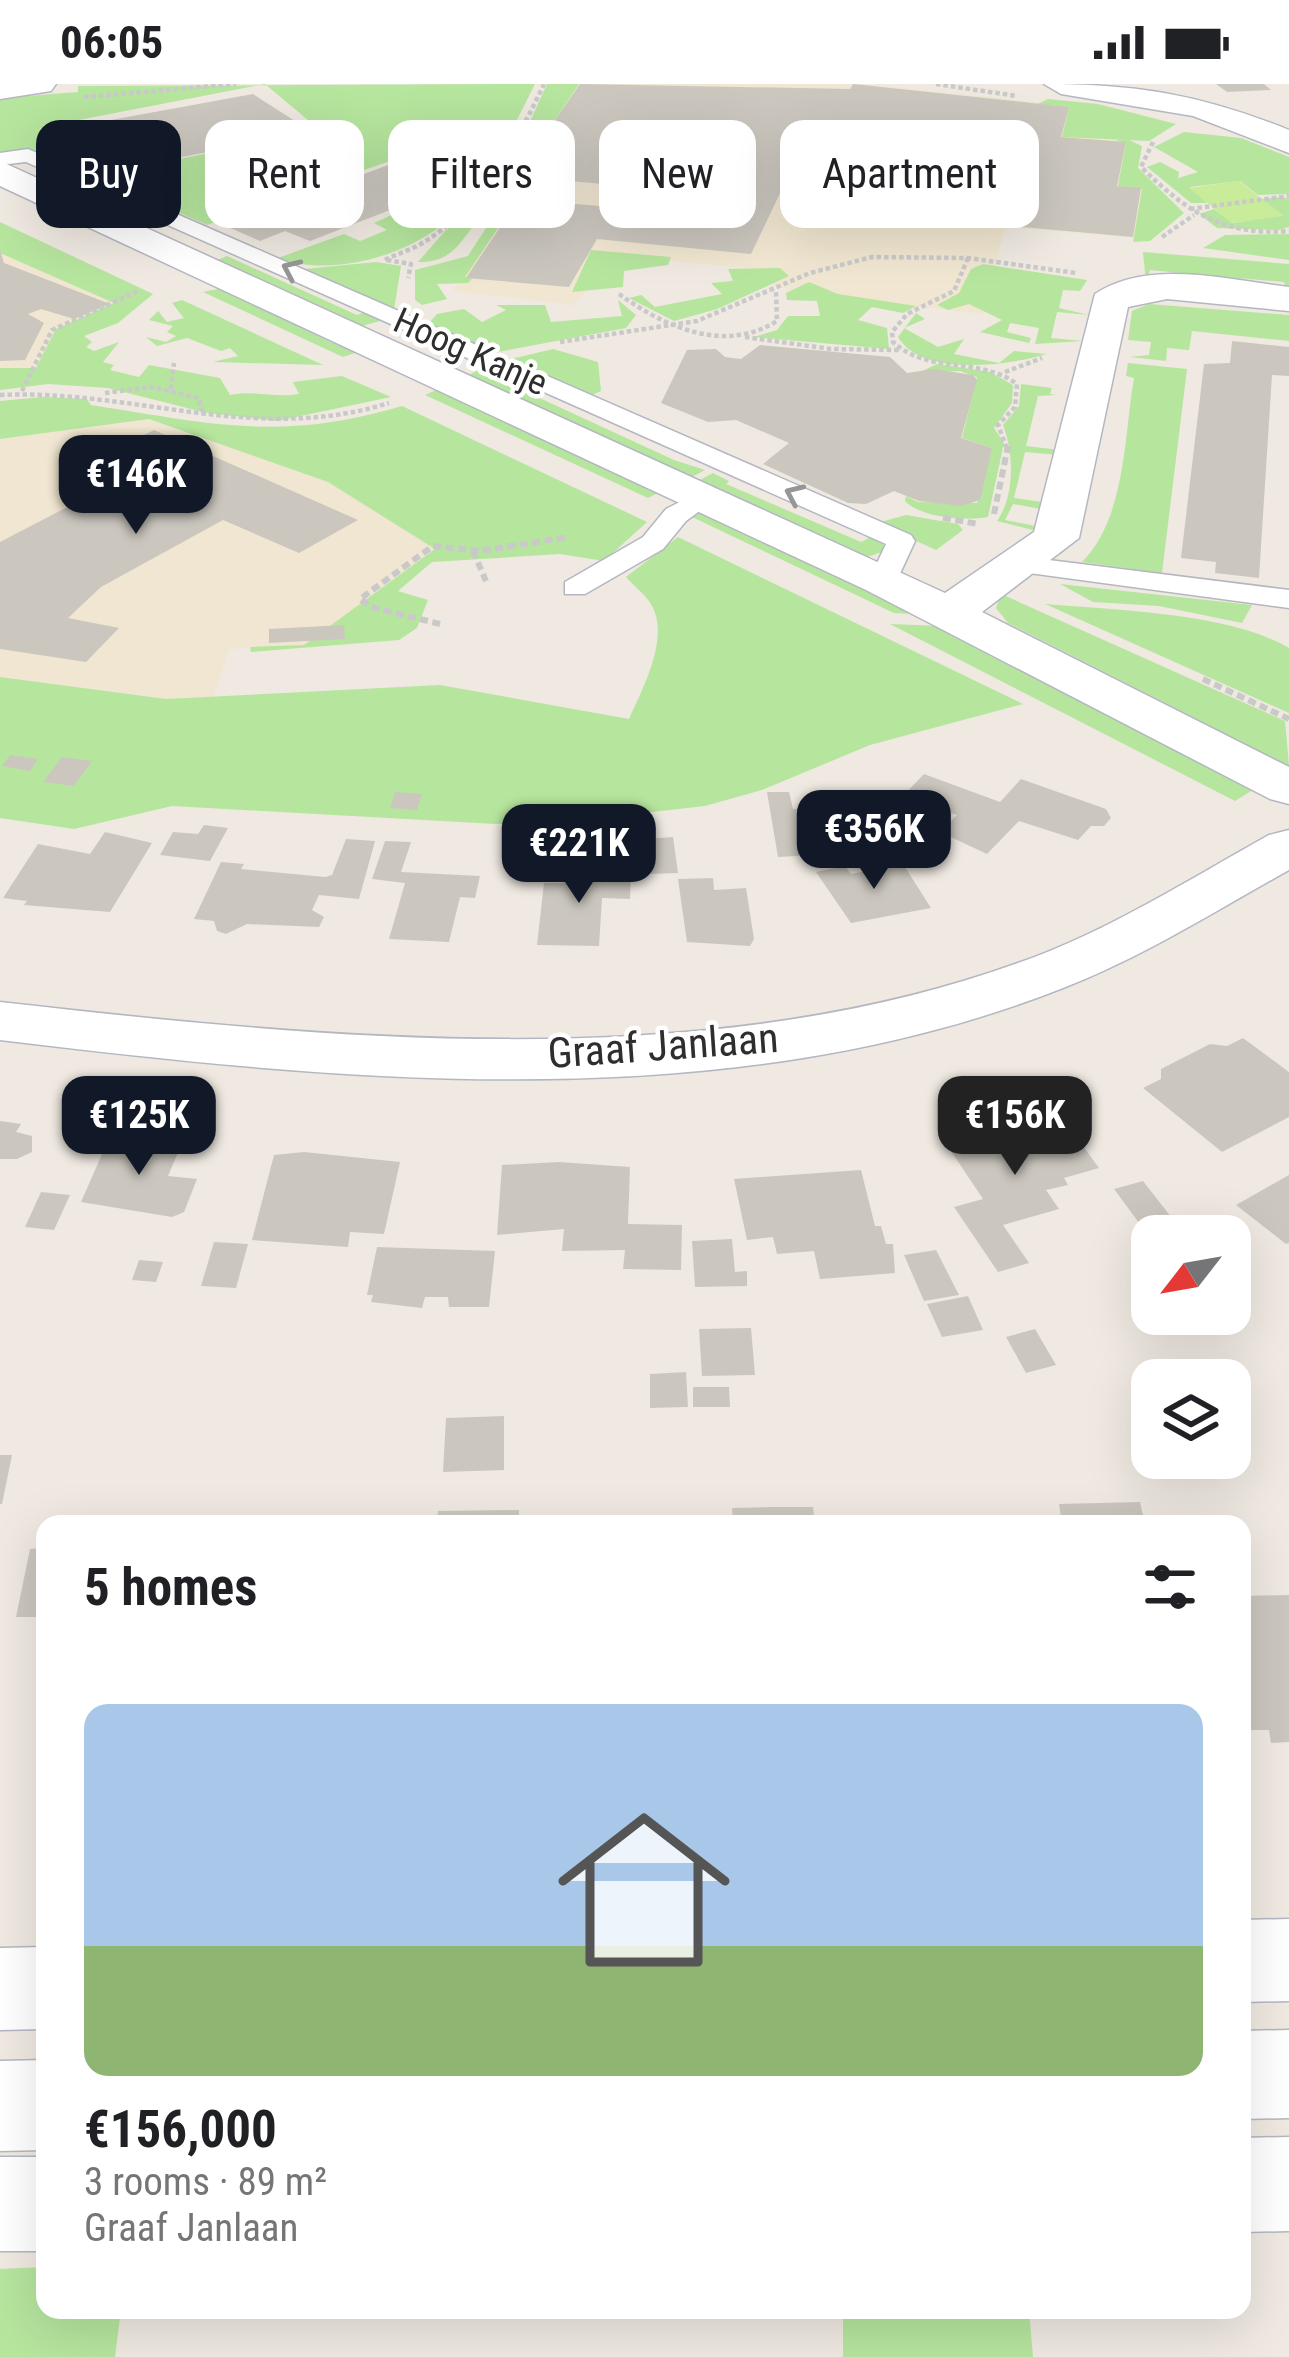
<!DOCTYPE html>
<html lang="en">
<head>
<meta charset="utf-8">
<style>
  :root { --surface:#fff; --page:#f2f2f2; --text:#202124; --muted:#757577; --line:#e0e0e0; --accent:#111827 }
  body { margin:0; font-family:"Roboto Condensed",sans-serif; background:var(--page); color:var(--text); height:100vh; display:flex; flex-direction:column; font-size:45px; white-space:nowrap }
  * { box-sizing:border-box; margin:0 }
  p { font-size:39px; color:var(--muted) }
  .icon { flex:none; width:66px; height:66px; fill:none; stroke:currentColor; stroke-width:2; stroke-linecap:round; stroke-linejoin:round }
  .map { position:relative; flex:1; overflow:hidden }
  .side { position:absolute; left:36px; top:1431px; width:1215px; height:804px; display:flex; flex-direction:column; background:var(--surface); border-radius:24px; box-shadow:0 12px 48px #0002 }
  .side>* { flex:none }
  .guide { position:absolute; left:36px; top:36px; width:1218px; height:108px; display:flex; gap:24px }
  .needle { width:78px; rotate:239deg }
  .controls { position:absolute; left:1131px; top:1131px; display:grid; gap:24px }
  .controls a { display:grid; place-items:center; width:120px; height:120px; border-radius:24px; background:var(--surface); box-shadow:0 12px 48px #0002; font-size:60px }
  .price { position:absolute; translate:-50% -102px; padding:0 27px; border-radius:24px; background:var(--accent); color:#fff; font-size:39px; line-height:78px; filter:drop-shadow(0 3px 6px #0008) }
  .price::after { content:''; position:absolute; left:50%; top:72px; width:36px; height:27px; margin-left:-18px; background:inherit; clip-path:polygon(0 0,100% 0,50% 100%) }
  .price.on { background:#222; color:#fff }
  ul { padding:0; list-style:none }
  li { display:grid; align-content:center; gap:24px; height:636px; padding:0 48px }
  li+li { border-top:3px solid var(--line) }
  li span { display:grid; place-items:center; height:372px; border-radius:24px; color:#555 }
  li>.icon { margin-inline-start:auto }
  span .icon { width:216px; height:216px; fill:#fffc; stroke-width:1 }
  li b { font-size:51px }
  h2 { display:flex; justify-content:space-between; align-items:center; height:144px; padding:0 48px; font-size:51px }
  .tag { padding:0 42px; border-radius:24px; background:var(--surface); box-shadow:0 12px 48px #0002; font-size:42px; line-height:108px }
  .tag.on { background:var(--accent); color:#fff }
  .status { display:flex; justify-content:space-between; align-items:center; height:84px; padding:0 60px; background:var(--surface); direction:ltr }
  .status svg { height:33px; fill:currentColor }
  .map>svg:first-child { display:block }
  .education { fill:#f0e6d1 }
  .green { fill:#b6e59e; fill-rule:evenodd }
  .pitch { fill:#c9ec9a }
  .building { fill:#cbc7bf }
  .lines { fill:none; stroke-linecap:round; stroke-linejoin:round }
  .service-casing { stroke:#b4b7c1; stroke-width:3 }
  .minor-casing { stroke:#b4b7c1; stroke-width:3 }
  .tertiary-casing { stroke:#b4b7c1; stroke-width:3 }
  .path-far1 { stroke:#c9c9c9; stroke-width:4.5; stroke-dasharray:4.5 3; stroke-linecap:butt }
  .path { stroke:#c9c9c9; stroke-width:6; stroke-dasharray:8 4.5; stroke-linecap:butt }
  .service { fill:#fff; fill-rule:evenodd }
  .minor { fill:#fff; fill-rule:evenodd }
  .tertiary { fill:#fff; fill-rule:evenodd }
  .oneway { stroke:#969696 }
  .labels { text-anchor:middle; stroke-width:9; stroke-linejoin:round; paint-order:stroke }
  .far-street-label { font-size:36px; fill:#2e2e2e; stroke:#fff }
  .street-label { font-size:42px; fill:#2e2e2e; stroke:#fff }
</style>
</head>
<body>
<div class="status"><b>06:05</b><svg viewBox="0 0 49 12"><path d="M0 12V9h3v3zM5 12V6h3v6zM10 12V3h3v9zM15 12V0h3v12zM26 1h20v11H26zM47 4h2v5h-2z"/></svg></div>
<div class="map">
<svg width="1289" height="2273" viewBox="0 0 1289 2273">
  <rect width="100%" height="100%" fill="#efe9e1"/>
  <!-- education -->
  <g class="education">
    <path d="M574,0H862L1076,22L1071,52L1128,58L1143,104L1135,154L1005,143L984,230L798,209L761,197L747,184L618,172L574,221L453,207Z"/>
    <path d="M0,169L116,219L56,245L36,285L0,284Z"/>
    <path d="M149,335L328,398L436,466L304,561L229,565L213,615H166L0,593V355Z"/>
  </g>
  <!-- green -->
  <g class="green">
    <path d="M535,0L504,62L490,67L492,74L480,95H462L480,70L442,81L413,69L207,141L39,67L0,68V14L78,8V2ZM265,0L321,47L108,89L58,40Z"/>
    <path d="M547,0H579L517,92L531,98L504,93L499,86L522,55Z"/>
    <path d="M1048,15L1098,20L1176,40L1149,57L1062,53L1069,23L1038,20Z"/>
    <path d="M1184,48L1241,54L1289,73V110L1258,111L1240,97L1190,103L1207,119H1191L1147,83L1160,78L1179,88L1178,94L1198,88L1154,63Z"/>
    <path d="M1129,56L1142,62L1138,84L1184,129L1150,157L1133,158L1142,105L1118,102L1126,59L1115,56Z"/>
    <path d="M904,91C918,94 930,105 932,120L922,132H905L879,109L886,96Z"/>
    <path d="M476,99C449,162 340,198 278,174L344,150L360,157L387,146L374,139L459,100Z"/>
    <path d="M519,113L465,193L472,195L468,199L437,200L447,215L422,221L415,216V186L468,172L495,130L496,116Z"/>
    <path d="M1282,113L1289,115V143L1279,146L1217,144L1199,130L1214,125L1233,139L1282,131L1261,115Z"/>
    <path d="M482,119L483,131C461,153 456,179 418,178L445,147Z"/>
    <path d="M0,138L153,210L118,239L84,252L92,258L86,263L94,267L119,258L103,278L114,281L110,286L139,293L149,281L220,294L230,311C252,306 275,314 299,310L293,298L342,292L391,313L277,337L207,329L108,304L48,300L0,306V284H36L56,245L114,219L0,169Z"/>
    <path d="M1289,150V176L1203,164L1225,151Z"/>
    <path d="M591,166L671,173L668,181L624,187L623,203L572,208Z"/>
    <path d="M1143,168L1289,180V214L1284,198L1226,193L1223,205L1210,192L1150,186L1146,198Z"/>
    <path d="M227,172L357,231L368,227L380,237L358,243L210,179Z"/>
    <path d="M376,178L401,182L394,226L305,185Z"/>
    <path d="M983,180L1087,196L1080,207L1063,206L1059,224L1089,231L1057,228L1051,254L1083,257L1035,260L1039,244L1010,239L1007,248L1031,254L1029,259L980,248L1002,236L969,220L948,226L937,221L959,209L971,185Z"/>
    <path d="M780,184L789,192L717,225L674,237L629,214L641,211L655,223L722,210L711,199L733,197L728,185Z"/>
    <path d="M809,198L838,210L916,222L903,229L872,223L858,236L887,244L889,265L754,253L777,246L788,232H820L817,217L787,216L786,209Z"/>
    <path d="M223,204L332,259L343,255L364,266L343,273L203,208Z"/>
    <path d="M182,216L323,281L213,278L238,272L230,264L221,267L187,254L157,262L146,253L166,258L176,252L167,248L173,242L149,236L158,227L167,238L184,234L172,219Z"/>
    <path d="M618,216L636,231L626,244L492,269L429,239L437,230L464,225L482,238L506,226L496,221H545L551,238L622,232Z"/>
    <path d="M1149,220L1289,231V257L1192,247L1189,266L1167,264L1166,277L1130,273L1149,271L1151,258L1128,256L1132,227Z"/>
    <path d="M916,229L925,235L904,244L938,263L964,255L954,270L999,279L1014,267L1047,270C1010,281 922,294 898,253Z"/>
    <path d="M553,265L598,278L601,307L590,312L507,276Z"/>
    <path d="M1128,279L1187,285L1162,489L1082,478C1126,434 1124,352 1134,294L1126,292Z"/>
    <path d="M937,280L990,288L1013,301L1012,319L994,344L1004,359L988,433C965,437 921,434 905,417L906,412L918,418L977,419L992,364L962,354L977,293L960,287L920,288Z"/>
    <path d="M479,286L674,376L705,386L690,394L464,293Z"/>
    <path d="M1021,300L1052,304L1050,310L1056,311L1038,312L1026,362L1060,366L1059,371L1025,368L1014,414L1049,419L1047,426L1013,420L1005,436L1041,443L1037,447L997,437C1015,411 1014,370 1003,341L1019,322Z"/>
    <path d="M445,302L468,313L461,318L658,409L648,414L425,311Z"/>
    <path d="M42,313L87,315L91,321C213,340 280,358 402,322L647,438L604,477L560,470L432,478L398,507L428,516L417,544L399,556L251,568L250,563L304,561L435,465L328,398L149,335L0,355V317Z"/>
    <path d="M713,389L729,397L726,400L861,458L871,453L882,458L885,467L867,473L698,397Z"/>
    <path d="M706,428L723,438L916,530L894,529L690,432Z"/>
    <path d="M906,431L958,440L963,446L936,466L877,439Z"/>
    <path d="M678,453L1023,620L870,661L762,706L705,722L608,733L495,740L172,722L74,745L0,734V593L166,615L440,601L629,635C642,606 670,554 652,522C647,512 634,502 626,493Z"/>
    <path d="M1060,500L1252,521L1242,539L1159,522L1093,518Z"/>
    <path d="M1001,510L1285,637L1289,682L1008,539L996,524Z"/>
    <path d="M1045,520C1116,526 1230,529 1289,564V629Z"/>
    <path d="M890,540L939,542L1256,704L1235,717Z"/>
    <path d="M45,2183V2226H121L115,2273H0V2185Z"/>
    <path d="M843,2226H1029L1033,2273H843Z"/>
  </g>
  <!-- pitch -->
  <path class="pitch" d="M1239,97L1284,132L1232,139L1189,104Z"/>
  <!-- building -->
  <g class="building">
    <path d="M580,0L850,5L853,0L1069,23L1061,53L1126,58L1117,102L1141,104L1133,153L1009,142L1021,101L997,99L1003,82L801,65L751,170L597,155L569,203L466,194L519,115L622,124L635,103L516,92Z"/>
    <path d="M1216,0H1264L1271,6L1227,8Z"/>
    <path d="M253,10L298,39L274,43L286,53L119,85L108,75L100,76L67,44Z"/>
    <path d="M412,72L457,89L438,97L452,102L310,157L285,147L260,157L226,142Z"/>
    <path d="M0,166L4,179L110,220L74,235L41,225L28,230L44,239L25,276L0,277Z"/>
    <path d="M1232,257L1289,263V292L1272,291L1259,494L1215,489L1216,478L1181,474L1204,280L1230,279Z"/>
    <path d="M760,261L890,273L907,289L934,285L973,291L977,296L961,354L992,364L980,416L961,422L919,417L894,407L866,420L848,419L763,380L789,359L736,336L708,338L661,319L687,266L716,265L725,273L741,275Z"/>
    <path d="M154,346L358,436L299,469L223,436L101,503L68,534L119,544L86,578L0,565V458L123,394L87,379Z"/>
    <path d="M344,541L345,555L269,559V545Z"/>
    <path d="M10,671L38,675L30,687L2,682Z"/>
    <path d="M62,673L92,677L74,702L43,698Z"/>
    <path d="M924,690L1000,718L1021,695L1106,725L1111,734L1104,742H1091L1078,756L1019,737L987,770L940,748L957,731L903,712Z"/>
    <path d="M395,708L422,710L417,726L390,724Z"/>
    <path d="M767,708H789L793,725H806L817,771L778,773Z"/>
    <path d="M204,741L228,744L210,777L160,771L173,748L198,750Z"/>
    <path d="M105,748L152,759L110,828L24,821L27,817L3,814L38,760L90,770Z"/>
    <path d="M673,753L678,789L650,790L645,755Z"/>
    <path d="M346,755L375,757L359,815L319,811L312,826L324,833L319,843L247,840L226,850L217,847L214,837L194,835L221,778L244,780L241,785L325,793L332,791Z"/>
    <path d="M385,757L411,758L401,788L480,792L475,814L460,813L449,858L389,855L405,799L372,795Z"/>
    <path d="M513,762H546L543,793H509Z"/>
    <path d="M903,780L931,824L851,839L816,788L845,782L851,790Z"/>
    <path d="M570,785L631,786L630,815L602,814L599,862L537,861L544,799H569Z"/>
    <path d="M713,794L714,806L746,804L754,855L750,862L687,858L678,795Z"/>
    <path d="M1243,954L1289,988V1033L1222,1068L1143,1004L1161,995V985L1210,960L1227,962Z"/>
    <path d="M1058,1028L1099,1084L1064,1094L1068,1101L1046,1106L1059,1125L1003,1141L1029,1179L998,1188L954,1123L983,1115L945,1058L991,1038L995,1045Z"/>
    <path d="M0,1037L21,1040L16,1048L32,1052V1068L17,1075H0Z"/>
    <path d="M110,1052L182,1059L168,1092L197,1095L184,1128L172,1133L81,1118Z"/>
    <path d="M304,1068L400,1078L384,1150L350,1148L348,1163L252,1156L274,1071Z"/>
    <path d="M559,1078L630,1083L628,1140L682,1141L681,1186L623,1185L625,1166L562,1167L564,1145L497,1151L502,1081Z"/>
    <path d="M861,1086L875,1142H881L886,1160H893L895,1189L820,1195L814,1167L777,1170L773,1153L747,1156L734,1095Z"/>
    <path d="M1289,1091V1159L1286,1160L1236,1121Z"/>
    <path d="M1143,1097L1175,1138L1145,1147L1114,1105Z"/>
    <path d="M41,1108L70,1111L54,1146L25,1143Z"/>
    <path d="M732,1155L735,1188L747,1187V1202L695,1203L692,1157Z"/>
    <path d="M214,1158L248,1160L236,1204L201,1202Z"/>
    <path d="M377,1163L495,1167L489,1223H449L448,1213H425L422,1224L371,1218L373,1211H367Z"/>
    <path d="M936,1166L959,1211L924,1217L904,1171Z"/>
    <path d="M139,1176L163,1178L156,1198L132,1196Z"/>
    <path d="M968,1212L983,1246L942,1253L927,1220Z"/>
    <path d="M751,1244L755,1291L702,1292L699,1245Z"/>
    <path d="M1035,1245L1056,1281L1026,1289L1006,1253Z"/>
    <path d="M686,1288L688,1323L650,1324V1290Z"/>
    <path d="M693,1303H729L730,1323H693Z"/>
    <path d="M504,1332V1386L443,1388L446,1334Z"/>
    <path d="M0,1371H12L2,1420H0Z"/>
    <path d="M1140,1418L1145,1440H1062L1059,1420Z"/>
    <path d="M773,1423H813L815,1440H733L732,1424Z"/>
    <path d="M519,1426V1440H437L438,1427Z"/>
    <path d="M45,1464V1533H16L30,1465Z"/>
    <path d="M1289,1511V1658L1271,1659L1269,1646H1242V1512Z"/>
  </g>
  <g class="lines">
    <!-- service casing -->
    <g class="service-casing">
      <g id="service">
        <path d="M28,65L911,451L915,457L897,496L883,504L869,496L886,460L26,78L0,81V69Z"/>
        <path d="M707,404L720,412L686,437L663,465L585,510H565V498L643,453L666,425Z"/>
        <path d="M1017,472L1289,506V524L1007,486V474Z"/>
      </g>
    </g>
    <!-- minor casing -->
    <g class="minor-casing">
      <g id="minor">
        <path d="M0,77L945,509L1034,448L1095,210C1149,174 1229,196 1289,203V227L1167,215L1128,223L1079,454L982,528L1289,683V720L1270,715L866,506L0,102Z"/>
        <path d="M1289,746V786C1215,827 1143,873 1063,904C729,1036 348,998 0,956V918C328,955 702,993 1018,879C1107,848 1188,796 1269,751Z"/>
        <path d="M1289,1835V1917L1242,1918V1836Z"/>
        <path d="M45,1863V1945L0,1946V1864Z"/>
        <path d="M1289,2053V2147L1242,2148V2054Z"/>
        <rect x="0" y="2073" width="45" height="94"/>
      </g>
    </g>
    <!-- tertiary casing -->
    <g class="tertiary-casing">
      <g id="tertiary">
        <path d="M0,0H56L51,7L0,15Z"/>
        <path d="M1044,0C1138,0 1202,11 1289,46V69L1193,32L1061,10Z"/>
        <path d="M1289,1946V2034L1242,2035V1947Z"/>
        <path d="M45,1976V2066L0,2067V1977Z"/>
      </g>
    </g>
    <!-- path-far1 -->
    <g class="path-far1">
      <path d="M936,0L1017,12"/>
      <path d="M84,13L236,0"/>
      <path d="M1153,58L1141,83C1187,128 1223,152 1289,147"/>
      <path d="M1190,125L1289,112"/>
      <path d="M1162,153L1194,131"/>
      <path d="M968,174L954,207L907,230L892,248L893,258C929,291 979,272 1017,300L1015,323L998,341L1007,365"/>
      <path d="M385,176C396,170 408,167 419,161C479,127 516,60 544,0"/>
      <path d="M387,176L411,180L408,194"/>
      <path d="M619,210C665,243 724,270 777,237L776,207"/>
      <path d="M745,253L831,265L899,266"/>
      <path d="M560,258L697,237L810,189L872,173L968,174L1076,189"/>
      <path d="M1005,288L1042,274"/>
      <path d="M171,305L174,279"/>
      <path d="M22,307L52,246L140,206"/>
      <path d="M105,309L152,303L198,314L204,331"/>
      <path d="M0,311C136,305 255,361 389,319"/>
    </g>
    <!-- path -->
    <g class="path">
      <path d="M994,430L1008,362"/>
      <path d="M943,434L979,440"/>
      <path d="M473,467L486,497"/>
      <path d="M440,540L371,523L360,515L433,462L479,467L569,453"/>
      <path d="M1203,595L1289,635"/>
    </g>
    <!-- service -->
    <use href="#service" class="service"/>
    <!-- minor -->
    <use href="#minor" class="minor"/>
    <!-- tertiary -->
    <use href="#tertiary" class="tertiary"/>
  </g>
  <!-- one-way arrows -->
  <defs><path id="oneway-chevron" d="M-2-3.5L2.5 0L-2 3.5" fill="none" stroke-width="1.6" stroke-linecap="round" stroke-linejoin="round" transform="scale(3)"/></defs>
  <g class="oneway">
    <use href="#oneway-chevron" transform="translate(291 185) rotate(-156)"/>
    <use href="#oneway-chevron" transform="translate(794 410) rotate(-156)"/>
  </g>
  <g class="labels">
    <!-- far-street labels -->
    <g class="far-street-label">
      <text transform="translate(471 267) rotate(24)" y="13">Hoog Kanje</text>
    </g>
    <!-- street labels -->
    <g class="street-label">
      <text transform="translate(663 961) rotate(-4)" y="15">Graaf Janlaan</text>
    </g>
  </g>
</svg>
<div class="controls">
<a><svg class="needle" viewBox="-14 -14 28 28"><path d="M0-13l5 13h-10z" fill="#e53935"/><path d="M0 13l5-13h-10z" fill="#757577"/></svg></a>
<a><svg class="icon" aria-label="layers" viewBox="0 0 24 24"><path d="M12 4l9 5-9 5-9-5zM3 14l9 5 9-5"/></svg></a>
</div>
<b class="price" style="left:136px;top:453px">€146K</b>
<b class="price" style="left:874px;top:808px">€356K</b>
<b class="price" style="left:579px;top:822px">€221K</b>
<b class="price" style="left:139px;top:1094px">€125K</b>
<b class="price on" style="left:1015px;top:1094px">€156K</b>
<div class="guide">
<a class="tag on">Buy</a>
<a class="tag">Rent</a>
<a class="tag">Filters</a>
<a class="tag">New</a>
<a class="tag">Apartment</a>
</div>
<section class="side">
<h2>5 homes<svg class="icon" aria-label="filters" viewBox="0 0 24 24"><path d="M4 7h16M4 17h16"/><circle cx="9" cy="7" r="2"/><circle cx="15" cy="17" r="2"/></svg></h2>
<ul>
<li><span style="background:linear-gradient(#a9c7e8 65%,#8fb573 0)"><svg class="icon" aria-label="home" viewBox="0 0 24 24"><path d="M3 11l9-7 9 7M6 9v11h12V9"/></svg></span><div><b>€156,000</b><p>3 rooms · 89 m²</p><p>Graaf Janlaan</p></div></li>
</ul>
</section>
</div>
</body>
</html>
